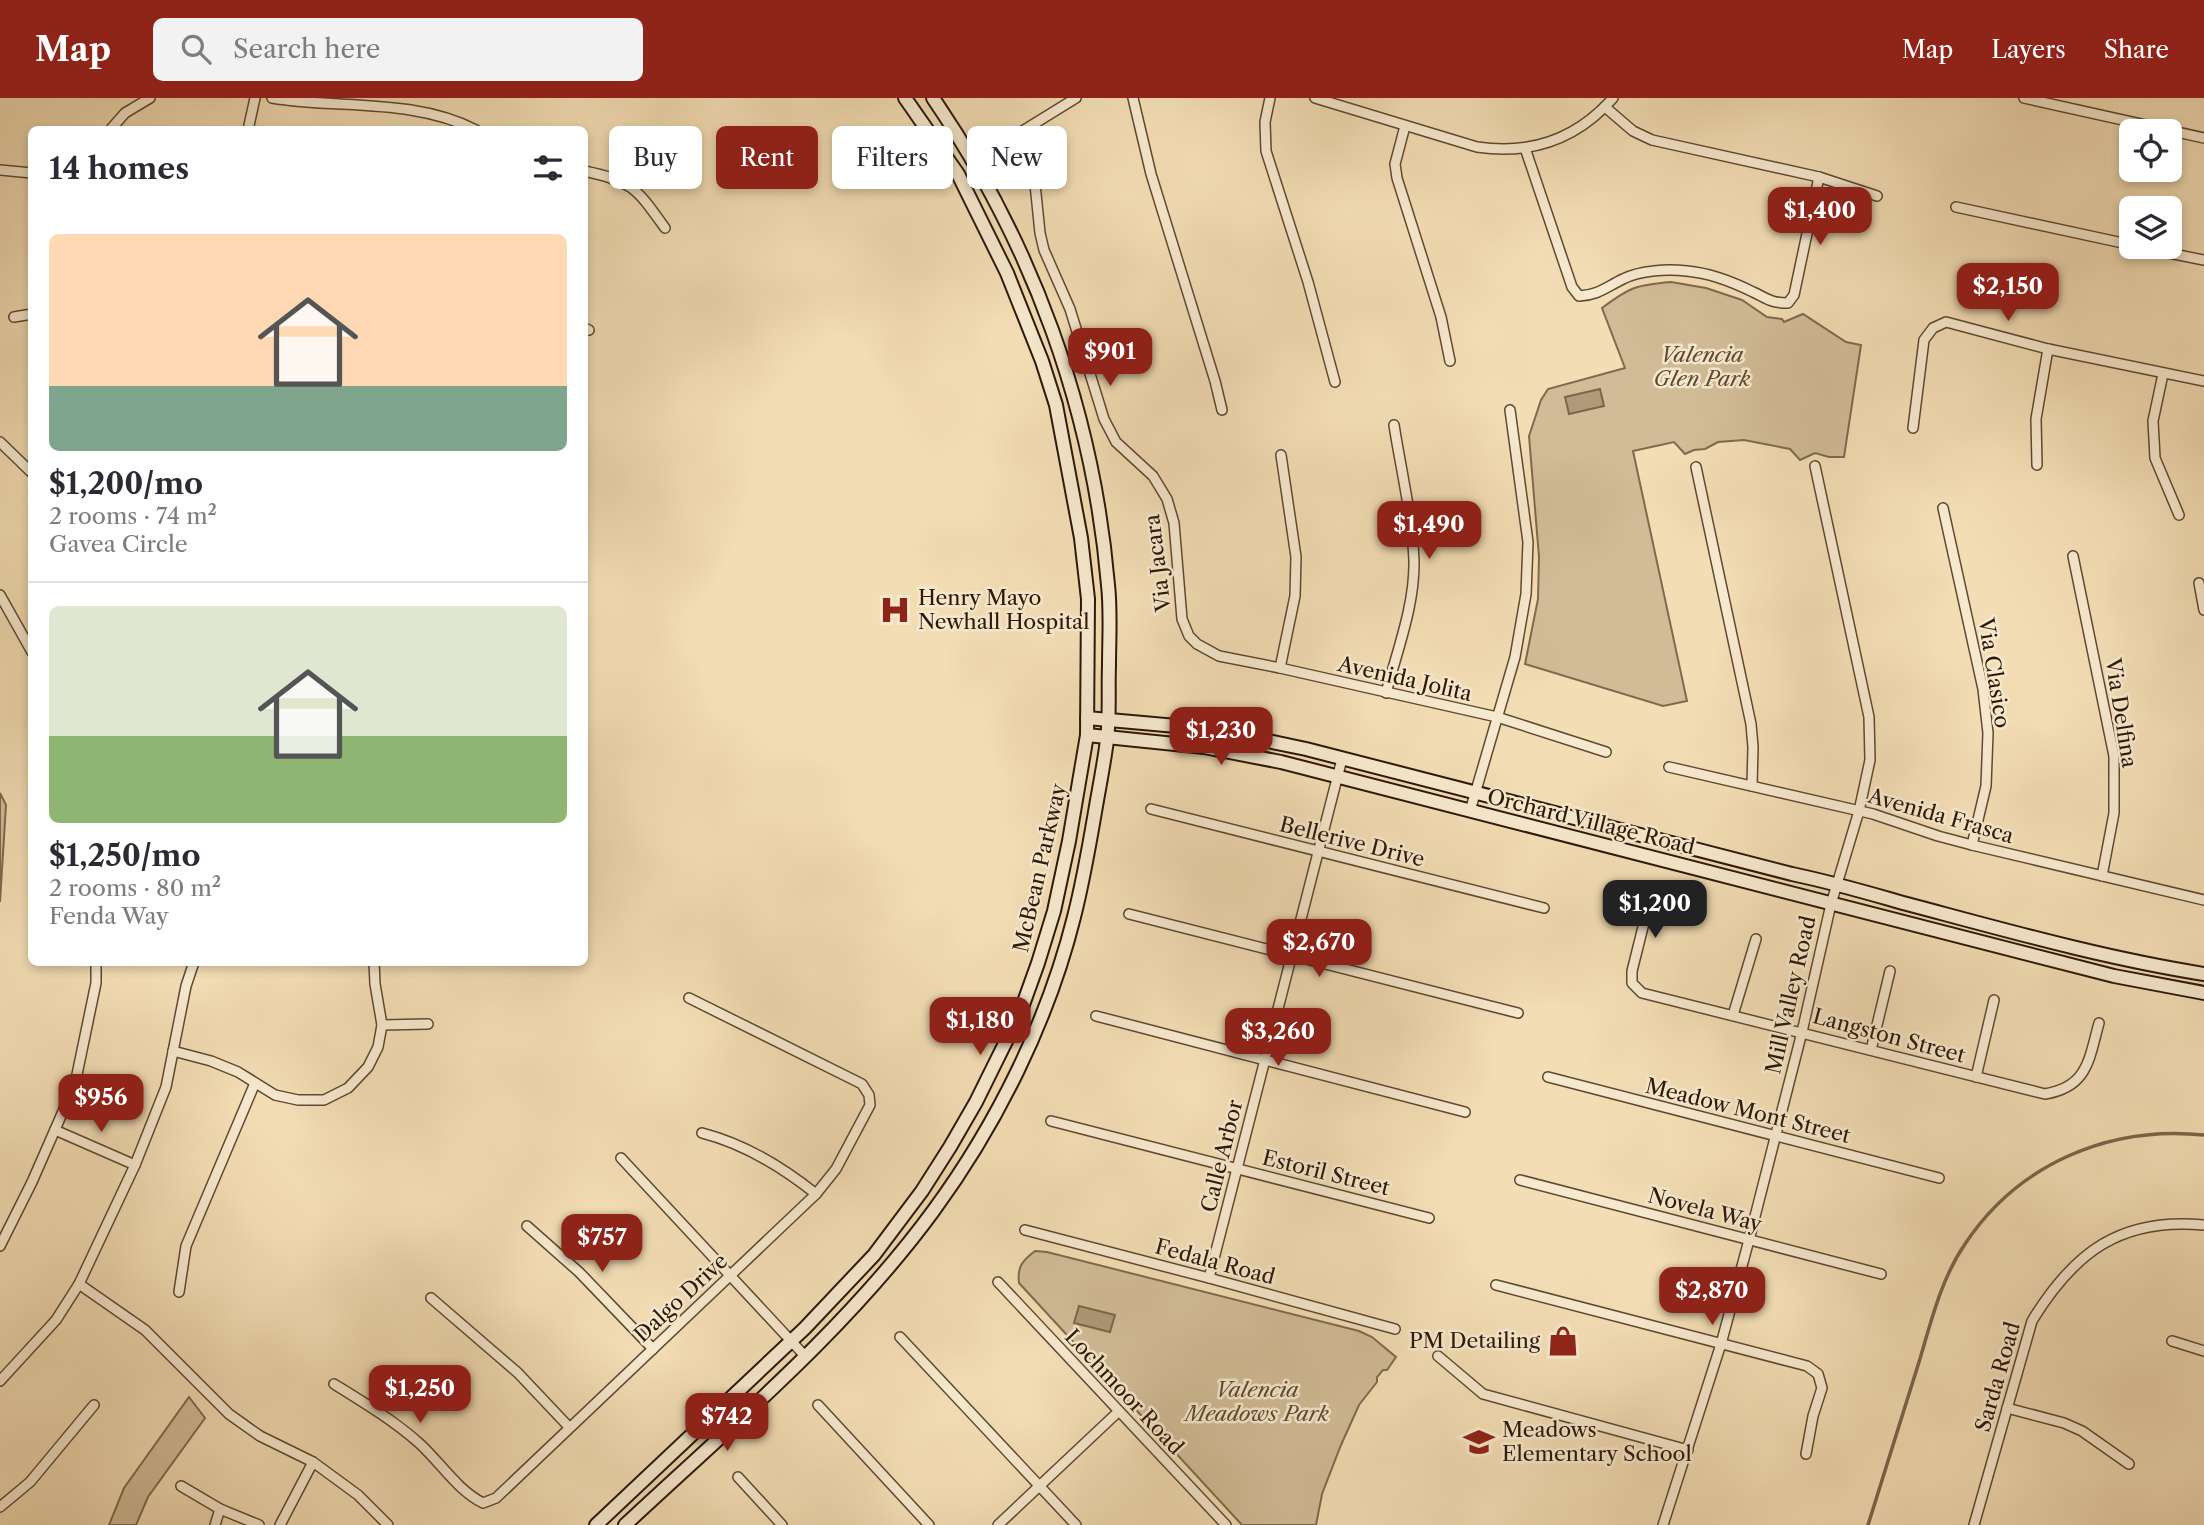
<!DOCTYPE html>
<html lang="en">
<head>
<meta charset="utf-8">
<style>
  :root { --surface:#fff; --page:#f2f2f3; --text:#2b2b33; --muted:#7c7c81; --line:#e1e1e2; --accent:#8f2418 }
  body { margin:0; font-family:"Libre Caslon Text",serif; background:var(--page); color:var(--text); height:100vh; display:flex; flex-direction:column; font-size:26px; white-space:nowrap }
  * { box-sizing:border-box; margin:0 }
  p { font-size:23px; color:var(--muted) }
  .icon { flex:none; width:38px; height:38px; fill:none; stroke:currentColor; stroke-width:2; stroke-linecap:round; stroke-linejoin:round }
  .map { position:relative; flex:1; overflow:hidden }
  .panel { position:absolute; left:28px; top:28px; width:560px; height:840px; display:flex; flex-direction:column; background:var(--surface); border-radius:10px; box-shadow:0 4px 10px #0003 }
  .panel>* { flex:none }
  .banner { position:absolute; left:609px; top:28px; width:665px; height:63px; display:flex; gap:14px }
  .controls { position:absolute; left:2119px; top:21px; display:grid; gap:14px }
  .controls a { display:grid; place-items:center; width:63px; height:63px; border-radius:10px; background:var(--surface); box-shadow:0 4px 10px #0003; font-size:35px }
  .price { position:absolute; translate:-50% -60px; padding:0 16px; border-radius:14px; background:var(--accent); color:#fff; font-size:23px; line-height:46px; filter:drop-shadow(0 2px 4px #0008) }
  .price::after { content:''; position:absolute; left:50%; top:42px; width:21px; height:16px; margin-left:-10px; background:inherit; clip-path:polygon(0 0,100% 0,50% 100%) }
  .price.on { background:#222; color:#fff }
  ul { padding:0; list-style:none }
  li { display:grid; align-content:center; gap:14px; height:371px; padding:0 21px }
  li+li { border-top:2px solid var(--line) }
  li span { display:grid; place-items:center; height:217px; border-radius:10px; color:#555 }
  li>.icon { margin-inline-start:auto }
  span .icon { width:126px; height:126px; fill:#fffc; stroke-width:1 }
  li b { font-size:30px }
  h2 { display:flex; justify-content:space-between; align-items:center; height:84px; padding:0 21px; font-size:30px }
  .chip { padding:0 24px; border-radius:10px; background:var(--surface); box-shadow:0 4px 10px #0003; font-size:24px; line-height:63px }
  .chip.on { background:var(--accent); color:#fff }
  header { display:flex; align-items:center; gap:42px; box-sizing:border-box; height:98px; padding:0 35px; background:var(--accent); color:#fff }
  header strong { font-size:33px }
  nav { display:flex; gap:38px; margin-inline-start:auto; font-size:24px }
  .search { width:490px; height:63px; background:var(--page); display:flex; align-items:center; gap:18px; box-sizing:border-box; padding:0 24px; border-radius:10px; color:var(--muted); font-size:26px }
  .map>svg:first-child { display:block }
  .green { fill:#d1bc97; stroke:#7e6a4f; stroke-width:2 }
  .water { fill:#af9a79; stroke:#7b664b; stroke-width:2 }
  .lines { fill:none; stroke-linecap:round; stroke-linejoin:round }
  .stream { stroke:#7b664b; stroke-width:3.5 }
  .street-casing { stroke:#5e4932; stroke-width:12 }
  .secondary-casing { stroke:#2c1807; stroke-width:16 }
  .street { stroke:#f7e9ce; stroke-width:9 }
  .secondary { stroke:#f7e9ce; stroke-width:12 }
  .labels { text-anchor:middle; stroke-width:5; stroke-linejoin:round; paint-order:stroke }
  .park-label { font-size:21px; font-style:italic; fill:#5e4932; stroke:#f7e9ce }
  .street-label { font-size:21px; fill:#2c1807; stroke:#f7e9ce }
  .poi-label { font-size:21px; fill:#2c1807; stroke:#f7e9ce; text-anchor:start }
</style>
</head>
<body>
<header>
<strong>Map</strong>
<div class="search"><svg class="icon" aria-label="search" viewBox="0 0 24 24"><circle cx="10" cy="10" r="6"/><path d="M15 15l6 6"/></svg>Search here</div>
<nav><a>Map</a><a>Layers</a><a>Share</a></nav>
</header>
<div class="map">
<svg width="2204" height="1427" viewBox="0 0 2204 1427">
  <rect width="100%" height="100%" fill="#f3ddb4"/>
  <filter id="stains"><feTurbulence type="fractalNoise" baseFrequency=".00286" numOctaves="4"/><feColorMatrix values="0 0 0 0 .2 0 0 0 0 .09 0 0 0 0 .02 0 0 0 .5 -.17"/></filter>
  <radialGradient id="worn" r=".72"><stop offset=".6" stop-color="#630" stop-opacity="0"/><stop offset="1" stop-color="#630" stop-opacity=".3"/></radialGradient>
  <!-- green -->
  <g class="green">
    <path d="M1671,184L1706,190L1742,202L1767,219L1782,221L1784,224L1803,216L1846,244L1861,247L1844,359H1829L1815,355L1800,362L1790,351L1744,342L1718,344L1705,351L1694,352L1685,356L1674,344L1633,353L1687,603L1663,608L1525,566L1538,501L1539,459L1529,338L1541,302L1548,291L1625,270L1602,210C1630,189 1636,187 1671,184Z"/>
    <path d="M0,695L6,707L0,804Z"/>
    <path d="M1035,1153L1047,1154L1359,1233L1372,1239L1396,1259L1387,1272H1383L1377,1279V1284L1359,1307L1341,1347L1322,1396L1316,1427H1242L1019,1185C1017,1169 1022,1163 1035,1153Z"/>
    <path d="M189,1299L205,1320L148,1399L136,1427H109L124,1390Z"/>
  </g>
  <!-- water -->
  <g class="water">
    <path d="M1600,291L1604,308L1569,316L1565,299Z"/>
    <path d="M1079,1208L1115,1217L1110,1234L1074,1225Z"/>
  </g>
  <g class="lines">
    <!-- stream -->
    <path class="stream" d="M1868,1427C1885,1373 1902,1319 1919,1264C1931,1224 1941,1181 1965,1146C2018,1066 2109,1027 2204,1037"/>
    <!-- street casing -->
    <g class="street-casing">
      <g id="street">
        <path d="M272,0C340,11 413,0 476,32"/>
        <path d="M1133,0L1151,76L1215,283L1222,312"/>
        <path d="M1270,0L1265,24L1266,53L1308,184L1335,284"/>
        <path d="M1315,0L1477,49C1531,57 1576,42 1613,0"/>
        <path d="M2024,0L2204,40"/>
        <path d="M1605,9L1633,33L1652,42L1819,79L1877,98"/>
        <path d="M1405,28L1395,66L1397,80L1441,219L1450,263"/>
        <path d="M110,32L125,15L150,0"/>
        <path d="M248,32L255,0"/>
        <path d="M1018,36L1034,76L1040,135L1044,152L1070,211L1104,321L1116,344L1153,378L1167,401L1174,425L1182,521L1189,538L1197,546L1219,558L1280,570L1497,619L1606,654"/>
        <path d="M1525,50L1572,189L1579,198C1599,197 1606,189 1623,181C1641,172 1667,171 1687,173C1709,175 1733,184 1753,194C1768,201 1771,205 1788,205L1794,197L1819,79"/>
        <path d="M974,63L1076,0"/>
        <path d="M0,72L32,75"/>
        <path d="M584,73C633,83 637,91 665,130"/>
        <path d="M1956,109L2132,147"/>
        <path d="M2138,149L2204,162"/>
        <path d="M14,219L32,216"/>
        <path d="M584,230L589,232"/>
        <path d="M2163,276L2153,323L2155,360L2179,417"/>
        <path d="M1913,330L1924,242L1933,230L1946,224L2048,251L2204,283"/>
        <path d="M0,344L32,375"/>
        <path d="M2037,367L2036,321L2048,251"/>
        <path d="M1696,369L1751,626L1753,649L1752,688"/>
        <path d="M1943,410L1983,591L1988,635L1986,688L1972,747"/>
        <path d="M2073,458L2114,658V715L2102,778"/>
        <path d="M2199,485L2204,512"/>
        <path d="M0,497L32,554"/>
        <path d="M1280,570L1295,498L1296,459L1281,357"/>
        <path d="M1386,595C1397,553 1415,507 1414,462C1412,417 1401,372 1394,327"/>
        <path d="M1669,669L1873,716L1938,738L1972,747L2204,802"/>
        <path d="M1151,711L1544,810"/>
        <path d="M1470,713L1515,559L1526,496L1528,444L1510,312"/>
        <path d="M1647,798L1645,821L1632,873V885L1642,895L2045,996C2088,989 2089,961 2099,925"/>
        <path d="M1129,816L1518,915"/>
        <path d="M1733,917L1756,841"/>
        <path d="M1096,918L1465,1014"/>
        <path d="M382,927L428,926"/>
        <path d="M1871,952L1890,873"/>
        <path d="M173,953L211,963L238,974L275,997L298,1002H324L348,990L368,969L378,949L382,927L375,886L374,864"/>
        <path d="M1548,979L1939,1080"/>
        <path d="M1976,979L1994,902"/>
        <path d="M1051,1023L1429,1120"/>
        <path d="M55,1032L135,1067"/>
        <path d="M702,1035C745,1046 781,1068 816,1096"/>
        <path d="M621,1060L805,1258"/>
        <path d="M1520,1082L1881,1176"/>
        <path d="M527,1128L579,1174L653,1251"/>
        <path d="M1025,1132L1209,1180L1395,1231"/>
        <path d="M0,1148L32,1084L75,986L96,885V864"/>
        <path d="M1209,1180L1342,661"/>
        <path d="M998,1184L1226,1427"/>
        <path d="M79,1186L145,1232L229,1316L260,1338L313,1364L358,1397L388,1427"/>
        <path d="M1496,1187L1807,1268L1818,1276L1822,1290L1813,1318L1806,1356"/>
        <path d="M179,1194L186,1148L255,985"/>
        <path d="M431,1200L518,1275L569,1329"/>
        <path d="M900,1239L1076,1427"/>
        <path d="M2172,1243L2204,1253"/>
        <path d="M1438,1258L1483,1296L1688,1352"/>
        <path d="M0,1283L56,1222L79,1186L135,1067L166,989L186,888L194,864"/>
        <path d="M334,1286C363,1304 393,1322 419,1345C441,1365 457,1392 483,1405L496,1400L816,1096L836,1071L870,1007L869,997L862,986L689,900"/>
        <path d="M818,1307L929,1427"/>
        <path d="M2007,1310L2064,1325L2082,1333L2129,1366"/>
        <path d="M738,1379L782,1427"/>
        <path d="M181,1388L220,1411L259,1427"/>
        <path d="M0,1409L30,1384L94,1307"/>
        <path d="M215,1427L220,1411"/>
        <path d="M280,1427L313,1364"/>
        <path d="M998,1427L1118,1314"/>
        <path d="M1663,1427L1721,1246L1749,1142L1802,934L1831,806L1859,713L1870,662L1869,619L1815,368"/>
        <path d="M1974,1427L2032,1223C2074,1154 2121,1119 2204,1127"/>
      </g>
    </g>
    <!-- secondary casing -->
    <g class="secondary-casing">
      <g id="secondary">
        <path d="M1087,620L1210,631L1306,651L1792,776C1831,784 1868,795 1907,806C2005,832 2103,860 2204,876"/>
        <path d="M1087,637L1204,649L1281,664L2114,878L2204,895"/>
        <path d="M596,1427L805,1230L874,1157L922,1093L950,1049L976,1004L1020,915L1038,865L1054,813L1069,743L1087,637L1088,501L1081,440L1056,307L1042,263L1007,175L958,76L905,0"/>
        <path d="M625,1427C732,1327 847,1231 934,1112C997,1026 1048,923 1074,819C1083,784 1089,749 1095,714C1099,690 1104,666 1107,642C1110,618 1108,592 1109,568C1109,541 1111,514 1108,487C1093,311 1032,145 933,0"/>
      </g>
    </g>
    <!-- street -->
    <use href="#street" class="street"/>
    <!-- secondary -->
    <use href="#secondary" class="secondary"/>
  </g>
  <!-- icons -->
  <defs>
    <g id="hospital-bare" transform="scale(2.415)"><path d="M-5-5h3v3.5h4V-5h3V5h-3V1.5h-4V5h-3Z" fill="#8f2418" stroke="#f7e9ce" stroke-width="2.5" paint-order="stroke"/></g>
    <g id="shop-bare" transform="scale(2.415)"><path d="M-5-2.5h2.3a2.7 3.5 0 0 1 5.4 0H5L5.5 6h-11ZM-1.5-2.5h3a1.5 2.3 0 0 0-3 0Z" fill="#8f2418" stroke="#f7e9ce" stroke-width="2.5" paint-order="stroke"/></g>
    <g id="school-bare" transform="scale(2.415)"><path d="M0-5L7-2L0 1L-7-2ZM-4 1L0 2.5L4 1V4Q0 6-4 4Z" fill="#8f2418" stroke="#f7e9ce" stroke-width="2.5" paint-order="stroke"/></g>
  </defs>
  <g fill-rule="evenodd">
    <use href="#hospital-bare" x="895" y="512"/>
    <use href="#shop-bare" x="1563" y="1243"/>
    <use href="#school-bare" x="1479" y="1344"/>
  </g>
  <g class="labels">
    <!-- park labels -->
    <g class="park-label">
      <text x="1702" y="264">Valencia<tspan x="1702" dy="24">Glen Park</tspan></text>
      <text x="1257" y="1299">Valencia<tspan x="1257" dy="24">Meadows Park</tspan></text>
    </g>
    <!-- street labels -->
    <g class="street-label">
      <text transform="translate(1158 465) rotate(-97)" y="7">Via Jacara</text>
      <text transform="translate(1994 575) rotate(81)" y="7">Via Clasico</text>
      <text transform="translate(1405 581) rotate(13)" y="7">Avenida Jolita</text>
      <text transform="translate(2121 615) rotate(81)" y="7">Via Delfina</text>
      <text transform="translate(1941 718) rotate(16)" y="7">Avenida Frasca</text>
      <text transform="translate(1591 724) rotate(14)" y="7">Orchard Village Road</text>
      <text transform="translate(1352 744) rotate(14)" y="7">Bellerive Drive</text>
      <text transform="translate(1040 770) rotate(-77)" y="7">McBean Parkway</text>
      <text transform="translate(1791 897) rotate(-77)" y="7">Mill Valley Road</text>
      <text transform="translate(1889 938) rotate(15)" y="7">Langston Street</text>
      <text transform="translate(1748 1013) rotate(14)" y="7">Meadow Mont Street</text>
      <text transform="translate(1222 1058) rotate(-76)" y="7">Calle Arbor</text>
      <text transform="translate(1326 1075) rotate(14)" y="7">Estoril Street</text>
      <text transform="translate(1705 1112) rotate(15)" y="7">Novela Way</text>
      <text transform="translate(1215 1164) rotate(15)" y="7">Fedala Road</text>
      <text transform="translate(681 1200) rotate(-43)" y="7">Dalgo Drive</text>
      <text transform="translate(1998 1279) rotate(-74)" y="7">Sarda Road</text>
      <text transform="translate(1124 1294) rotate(47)" y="7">Lochmoor Road</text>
    </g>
    <!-- poi labels -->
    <g class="poi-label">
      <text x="918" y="507">Henry Mayo<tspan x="918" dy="24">Newhall Hospital</tspan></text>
      <text x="1540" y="1250" text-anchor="end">PM Detailing</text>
      <text x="1502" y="1339">Meadows<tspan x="1502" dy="24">Elementary School</tspan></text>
    </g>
  </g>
  <rect width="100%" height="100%" filter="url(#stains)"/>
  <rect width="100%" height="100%" fill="url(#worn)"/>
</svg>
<div class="controls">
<a><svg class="icon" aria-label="locate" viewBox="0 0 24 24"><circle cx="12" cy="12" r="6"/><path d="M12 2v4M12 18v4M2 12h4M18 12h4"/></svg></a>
<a><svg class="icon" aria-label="layers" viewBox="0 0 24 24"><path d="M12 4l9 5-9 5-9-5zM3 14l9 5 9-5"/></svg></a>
</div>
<b class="price" style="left:1820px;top:149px">$1,400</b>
<b class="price" style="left:2008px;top:225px">$2,150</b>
<b class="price" style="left:1110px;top:290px">$901</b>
<b class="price" style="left:1429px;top:463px">$1,490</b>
<b class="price" style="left:1221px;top:669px">$1,230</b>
<b class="price on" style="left:1655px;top:842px">$1,200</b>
<b class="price" style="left:1319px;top:881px">$2,670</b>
<b class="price" style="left:980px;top:959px">$1,180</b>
<b class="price" style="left:1278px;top:970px">$3,260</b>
<b class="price" style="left:101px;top:1036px">$956</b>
<b class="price" style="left:602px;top:1176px">$757</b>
<b class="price" style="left:1712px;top:1229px">$2,870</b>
<b class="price" style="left:420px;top:1327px">$1,250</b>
<b class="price" style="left:727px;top:1355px">$742</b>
<div class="banner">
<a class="chip">Buy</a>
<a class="chip on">Rent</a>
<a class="chip">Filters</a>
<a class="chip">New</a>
</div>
<section class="panel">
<h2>14 homes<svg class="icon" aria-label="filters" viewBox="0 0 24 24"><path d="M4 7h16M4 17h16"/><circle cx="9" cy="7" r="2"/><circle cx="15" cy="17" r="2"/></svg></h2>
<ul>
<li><span style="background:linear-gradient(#ffd9b3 70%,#7fa58c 0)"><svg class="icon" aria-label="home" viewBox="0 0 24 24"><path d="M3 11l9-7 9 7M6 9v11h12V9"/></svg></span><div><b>$1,200/mo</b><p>2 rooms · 74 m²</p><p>Gavea Circle</p></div></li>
<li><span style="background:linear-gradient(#dfe7d0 60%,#8fb573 0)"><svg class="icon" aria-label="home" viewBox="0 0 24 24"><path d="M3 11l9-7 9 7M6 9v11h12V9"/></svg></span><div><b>$1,250/mo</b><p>2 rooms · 80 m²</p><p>Fenda Way</p></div></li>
</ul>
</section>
</div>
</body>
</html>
